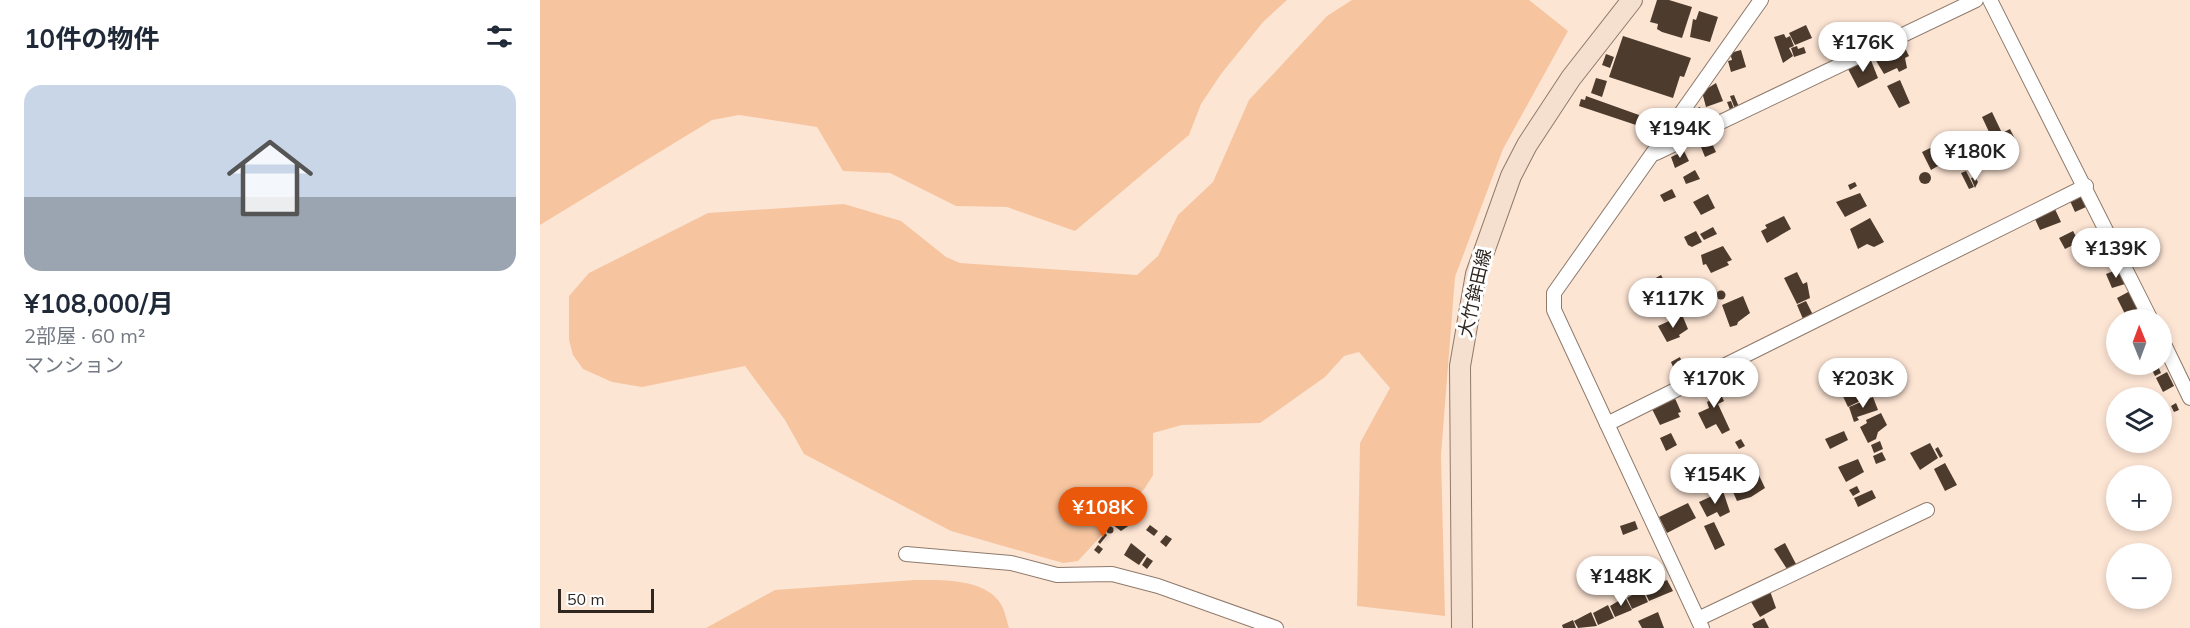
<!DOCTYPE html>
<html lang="ja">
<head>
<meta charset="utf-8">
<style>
  :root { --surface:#fff; --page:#f6f6f7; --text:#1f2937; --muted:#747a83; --line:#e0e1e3; --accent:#ea580c }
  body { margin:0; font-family:Mulish,"Noto Sans JP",sans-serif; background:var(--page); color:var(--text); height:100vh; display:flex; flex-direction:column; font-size:22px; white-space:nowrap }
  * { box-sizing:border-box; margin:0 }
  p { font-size:20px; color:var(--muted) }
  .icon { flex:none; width:33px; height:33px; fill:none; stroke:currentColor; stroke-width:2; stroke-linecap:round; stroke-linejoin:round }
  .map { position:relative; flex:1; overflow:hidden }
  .panel { display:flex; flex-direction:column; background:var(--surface); width:540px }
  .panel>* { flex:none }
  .needle { width:39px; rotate:359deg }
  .buttons { position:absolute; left:1566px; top:309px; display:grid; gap:12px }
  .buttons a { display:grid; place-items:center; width:66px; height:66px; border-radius:50%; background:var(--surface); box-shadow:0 3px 9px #0003; font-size:30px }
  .scale { position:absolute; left:18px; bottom:15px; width:96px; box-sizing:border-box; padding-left:6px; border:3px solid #2e261f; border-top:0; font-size:16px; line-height:21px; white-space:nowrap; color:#2e261f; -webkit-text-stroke:4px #fff; paint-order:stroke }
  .price { position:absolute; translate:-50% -51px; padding:0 14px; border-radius:21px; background:#fff; color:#222; font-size:20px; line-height:39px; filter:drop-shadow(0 2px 3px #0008) }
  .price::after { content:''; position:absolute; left:50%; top:36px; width:18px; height:14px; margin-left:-9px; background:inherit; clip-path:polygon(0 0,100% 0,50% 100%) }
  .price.active { background:var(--accent); color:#fff }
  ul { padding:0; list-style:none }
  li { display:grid; align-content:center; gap:12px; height:318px; padding:0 24px }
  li+li { border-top:2px solid var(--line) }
  li span { display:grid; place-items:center; height:186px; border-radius:18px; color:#555 }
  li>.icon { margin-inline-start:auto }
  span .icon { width:108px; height:108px; fill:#fffc; stroke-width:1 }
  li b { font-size:26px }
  h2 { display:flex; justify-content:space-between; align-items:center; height:72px; padding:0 24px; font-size:26px }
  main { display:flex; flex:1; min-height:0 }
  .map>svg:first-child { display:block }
  .green { fill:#f6c5a0 }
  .building { fill:#4d3b2d }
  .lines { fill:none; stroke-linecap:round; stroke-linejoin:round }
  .minor-casing { stroke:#8f7a6b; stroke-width:16 }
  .secondary-casing { stroke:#8f7a6b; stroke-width:22 }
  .minor { stroke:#fff; stroke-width:14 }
  .secondary { stroke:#f5dfce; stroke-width:20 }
  .labels { text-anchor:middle; stroke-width:6; stroke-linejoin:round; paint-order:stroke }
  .street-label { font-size:18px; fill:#2e261f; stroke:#fff }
</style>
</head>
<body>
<main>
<section class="panel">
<h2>10件の物件<svg class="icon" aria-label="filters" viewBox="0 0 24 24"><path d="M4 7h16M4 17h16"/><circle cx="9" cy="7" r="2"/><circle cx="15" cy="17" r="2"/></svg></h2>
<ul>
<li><span style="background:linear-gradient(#c9d6e8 60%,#9aa5b1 0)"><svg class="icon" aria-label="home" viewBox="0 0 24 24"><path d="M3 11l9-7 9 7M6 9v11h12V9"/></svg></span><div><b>¥108,000/月</b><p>2部屋 · 60 m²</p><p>マンション</p></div></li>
</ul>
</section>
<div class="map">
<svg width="1650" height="628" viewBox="0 0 1650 628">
  <rect width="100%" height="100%" fill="#fde5d4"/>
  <!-- green -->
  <g class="green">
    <path d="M0,0H747L723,22L681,74L661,104L649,135L535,231L467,207L416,206L350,173L303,171L277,127L199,115L172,120L0,225Z"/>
    <path d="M812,0H989L1028,31L963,149L915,277L901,455L905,616L817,606L820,443L850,388L819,352L804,356L785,377L720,423L642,425L613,433V475L605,488L538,561L523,563L411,531L264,454L245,420L205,366L102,387L72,382L43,369L33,355L29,340V296L49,273L168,213L304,204L361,221L406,257L420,263L597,275L618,256L638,215L673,182L709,100L787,16Z"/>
    <path d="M375,580C401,580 448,578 462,606C465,612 467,621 469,628H166L235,590Z"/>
  </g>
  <!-- building -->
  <g class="building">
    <path d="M1117,0H1129L1152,7L1142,38L1122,32L1117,29L1118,24L1110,22Z"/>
    <path d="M1159,11L1178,17L1170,42L1150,37L1153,19L1156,20Z"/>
    <path d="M1266,25L1272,38L1255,45L1249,33Z"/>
    <path d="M1244,34L1246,38L1250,36L1254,46L1249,48L1253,56L1243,63L1234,37Z"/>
    <path d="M1083,36L1151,58L1144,77L1140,76L1133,98L1069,77Z"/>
    <path d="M1358,42L1359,45L1363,44L1369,56L1365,58L1367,68L1359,72L1357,68L1344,74L1332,54Z"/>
    <path d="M1257,46L1258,49L1264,47L1266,53L1254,57L1251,48Z"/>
    <path d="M1201,50L1206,67L1191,72L1188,61L1192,60L1190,53Z"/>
    <path d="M1066,54L1074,57L1070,68L1062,65Z"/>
    <path d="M1330,58L1338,78L1318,88L1308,69Z"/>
    <path d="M1056,78L1067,81L1062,97L1051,93Z"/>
    <path d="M1360,80L1370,103L1359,108L1347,86Z"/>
    <path d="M1176,83L1183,101L1166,107L1162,92Z"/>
    <path d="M1194,95L1199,107L1195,109L1190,96Z"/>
    <path d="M1046,96L1099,115L1096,125L1039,106L1041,99L1045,100Z"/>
    <path d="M1191,101L1194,109L1190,110L1187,102Z"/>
    <path d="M1160,107L1165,123L1155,126L1150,111Z"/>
    <path d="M1452,112L1462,133L1470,129L1477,143L1473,145L1478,155L1465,166L1442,117Z"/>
    <path d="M1439,132L1447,149L1446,154L1427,162L1418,142Z"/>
    <path d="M1169,137L1176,152L1165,157L1159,142Z"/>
    <path d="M1409,139L1417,155L1391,170L1382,152Z"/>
    <path d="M1144,151L1149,161L1135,168L1131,157Z"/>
    <path d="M1155,170L1160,179L1146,184L1143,177Z"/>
    <path d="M1426,171L1434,187L1429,189L1421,173Z"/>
    <circle cx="1385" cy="178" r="6"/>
    <path d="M1435,177L1438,182L1435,188L1431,178Z"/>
    <path d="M1315,182L1317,186L1310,190L1308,185Z"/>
    <path d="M1132,189L1136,197L1124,202L1120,195Z"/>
    <path d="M1320,193L1327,206L1305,217L1296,202Z"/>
    <path d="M1168,194L1175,208L1161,215L1153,202Z"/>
    <path d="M1541,196L1546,207L1535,212L1530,201Z"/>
    <path d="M1514,207L1521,222L1500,230L1494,217Z"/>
    <path d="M1244,216L1251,229L1227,243L1221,231L1227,228L1225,225Z"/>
    <path d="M1330,218L1344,242L1334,247L1327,244L1318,249L1310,229Z"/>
    <path d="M1173,227L1177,234L1164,240L1160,234Z"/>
    <path d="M1156,231L1162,242L1152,247L1148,245L1144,237Z"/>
    <path d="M1533,231L1539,242L1525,249L1519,238Z"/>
    <path d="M1183,246L1192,260L1187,262L1189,265L1171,273L1166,264L1163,265L1161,255Z"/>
    <path d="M1579,269L1585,284L1572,288L1566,274Z"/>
    <path d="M1257,272L1263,284L1267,282L1270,298L1257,304L1244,278Z"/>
    <path d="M1121,275L1126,284L1114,291L1119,299L1113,303L1108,295L1101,298L1096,289Z"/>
    <circle cx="1181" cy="295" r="4.5"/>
    <path d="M1590,291L1604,320H1588L1577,298Z"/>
    <path d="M1203,296L1210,313L1198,322L1197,325L1190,327L1182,305Z"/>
    <path d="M1266,301L1273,315L1263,319L1257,305Z"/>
    <path d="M1138,317H1143L1148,329L1139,335L1140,337L1127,342L1118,326Z"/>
    <path d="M1140,357L1142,363L1133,367L1131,362Z"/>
    <path d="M1618,366L1621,373L1615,376L1612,370Z"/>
    <path d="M1627,372L1634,386L1623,392L1616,378Z"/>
    <path d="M1174,380L1184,401L1178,404L1190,430L1182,434L1176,424L1166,429L1158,413L1169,408L1167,402L1169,401L1162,386Z"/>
    <path d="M1311,385L1320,401L1308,407L1300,390Z"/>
    <path d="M1134,396L1141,412L1138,413L1140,417L1120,425L1111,407Z"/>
    <path d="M1333,397L1338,410L1317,417L1319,420L1314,422L1309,407Z"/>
    <path d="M1636,403L1639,410L1634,412L1631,406Z"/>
    <path d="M1341,413L1347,425L1338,432L1336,439L1328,443L1320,427L1327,423L1326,420Z"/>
    <path d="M1304,431L1308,440L1290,449L1285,439Z"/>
    <path d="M1131,433L1137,445L1126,451L1120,438Z"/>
    <path d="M1201,439L1205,446L1199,449L1195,442Z"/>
    <path d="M1340,441L1343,449L1334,453L1331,445Z"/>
    <path d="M1390,443L1398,458L1380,470L1370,453Z"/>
    <path d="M1398,447L1403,456L1400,458L1395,449Z"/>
    <path d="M1342,452L1346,460L1336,464L1333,456Z"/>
    <path d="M1318,459L1324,472L1306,482L1298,467Z"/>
    <path d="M1405,463L1417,485L1405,491L1394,469Z"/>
    <path d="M1216,469L1225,488L1211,497L1197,501L1190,485Z"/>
    <path d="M1317,486L1320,492L1313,496L1309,490Z"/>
    <path d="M1332,490L1336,498L1318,507L1314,498Z"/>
    <path d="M1183,491L1190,512L1180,517L1177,512L1167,517L1159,502Z"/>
    <path d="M588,503L600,518L581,531L573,525Z"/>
    <path d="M1148,503L1156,518L1127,533L1119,517Z"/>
    <path d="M1095,521L1098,529L1083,535L1080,526Z"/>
    <path d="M1174,522L1185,545L1175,550L1164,526Z"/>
    <path d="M610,525L618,531L614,536L606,530Z"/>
    <circle cx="570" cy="530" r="3.5"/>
    <path d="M565,533L567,535L560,544L558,542Z"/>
    <path d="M626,535L632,539L626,547L620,542Z"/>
    <path d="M591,543L606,555L599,565L584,555Z"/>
    <path d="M1245,543L1256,564L1247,569L1234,549Z"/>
    <path d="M558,545L563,549L559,554L554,550Z"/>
    <path d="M607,557L613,561L607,569L602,565Z"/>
    <path d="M1103,571L1107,579L1102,581L1098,573Z"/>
    <path d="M1096,572L1101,585L1084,590L1079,579Z"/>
    <path d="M1127,580L1133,591L1109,601L1104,590Z"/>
    <path d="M1102,589L1108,602L1092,609L1087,598Z"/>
    <path d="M1230,591L1236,608L1220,617L1210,600Z"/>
    <path d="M1085,597L1092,610L1075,617L1070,606Z"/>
    <path d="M1068,605L1074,618L1058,625L1053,613Z"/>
    <path d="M1051,612L1057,626L1038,628L1034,621Z"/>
    <path d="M1118,612L1124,628H1102L1098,621Z"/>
    <path d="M1224,618L1229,628H1214L1212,624Z"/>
    <path d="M1033,620L1036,628H1023L1022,625Z"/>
  </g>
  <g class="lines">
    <!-- minor casing -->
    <g class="minor-casing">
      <g id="minor">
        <path d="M1450,0L1611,320"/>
        <path d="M1116,153L1436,0"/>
        <path d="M1622,340L1650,398"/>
        <path d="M1067,424L1546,186"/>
        <path d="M366,554L471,563L517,575L572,574L618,586L736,628"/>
        <path d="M1158,619L1387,510"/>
        <path d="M1162,628L1014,310V293L1221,0"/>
      </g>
    </g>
    <!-- secondary casing -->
    <g class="secondary-casing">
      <path id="secondary" d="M922,628L920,366L936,274L971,176L987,145L1031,78L1092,0"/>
    </g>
    <!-- minor -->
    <use href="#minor" class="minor"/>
    <!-- secondary -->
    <use href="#secondary" class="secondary"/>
  </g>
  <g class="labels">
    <!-- street labels -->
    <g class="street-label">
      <text transform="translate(935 293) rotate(-77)" y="6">大竹鉾田線</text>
    </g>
  </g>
</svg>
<div class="buttons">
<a><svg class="needle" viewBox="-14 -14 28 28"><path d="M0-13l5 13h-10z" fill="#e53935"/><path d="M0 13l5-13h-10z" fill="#747a83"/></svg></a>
<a><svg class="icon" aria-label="layers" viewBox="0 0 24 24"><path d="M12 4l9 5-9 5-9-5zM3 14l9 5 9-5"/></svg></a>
<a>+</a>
<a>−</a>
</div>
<div class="scale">50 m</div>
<b class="price" style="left:1323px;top:73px">¥176K</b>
<b class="price" style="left:1140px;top:159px">¥194K</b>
<b class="price" style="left:1435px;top:182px">¥180K</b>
<b class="price" style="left:1576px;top:279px">¥139K</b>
<b class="price" style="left:1133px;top:329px">¥117K</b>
<b class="price" style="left:1174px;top:409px">¥170K</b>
<b class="price" style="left:1323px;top:409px">¥203K</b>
<b class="price" style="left:1175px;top:505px">¥154K</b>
<b class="price active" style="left:563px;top:538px">¥108K</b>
<b class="price" style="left:1081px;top:607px">¥148K</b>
</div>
</main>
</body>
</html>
